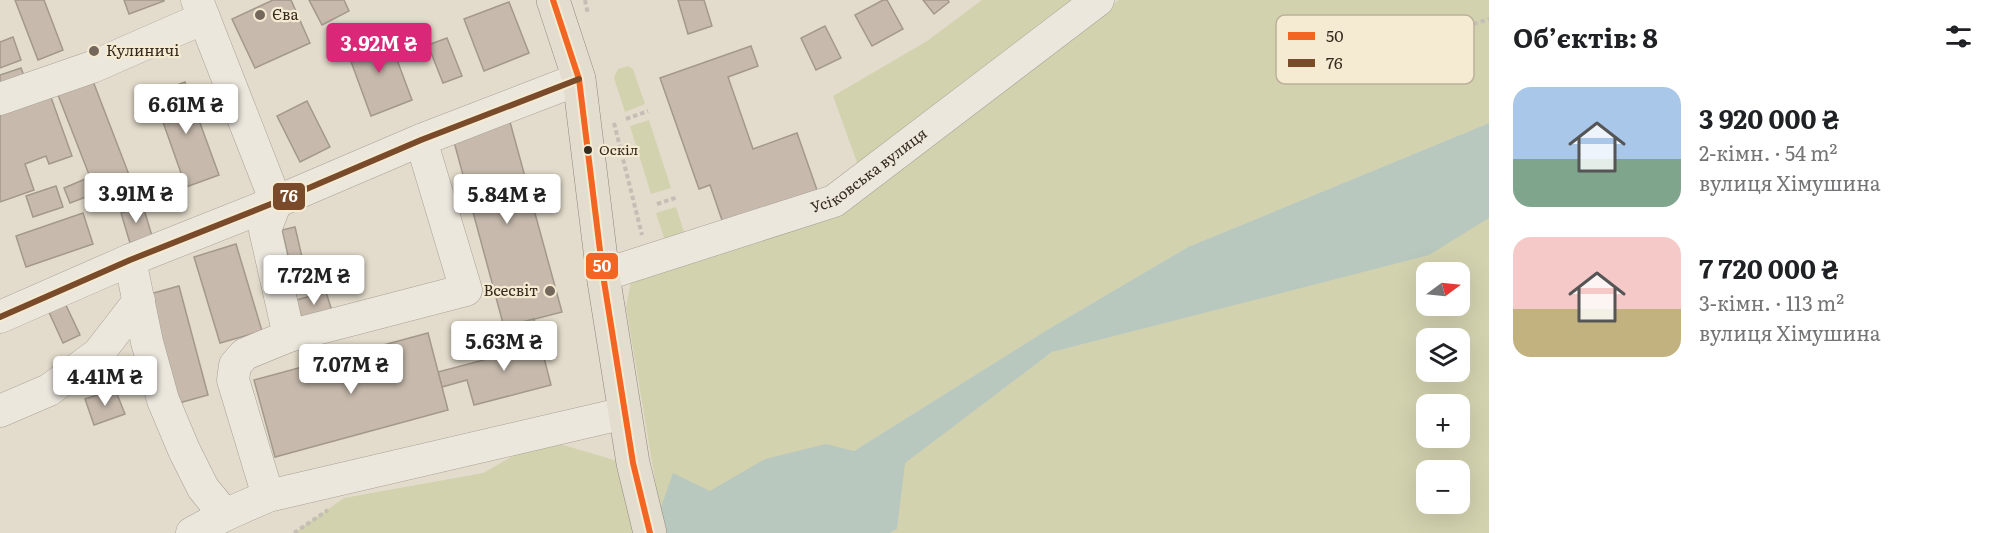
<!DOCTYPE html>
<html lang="uk">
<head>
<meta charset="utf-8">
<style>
  :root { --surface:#fff; --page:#f2f2f2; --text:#202124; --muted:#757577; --accent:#db2777 }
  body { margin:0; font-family:Literata,serif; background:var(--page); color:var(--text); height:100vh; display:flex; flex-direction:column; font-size:22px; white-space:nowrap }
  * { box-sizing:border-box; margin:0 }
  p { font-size:20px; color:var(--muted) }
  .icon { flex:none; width:33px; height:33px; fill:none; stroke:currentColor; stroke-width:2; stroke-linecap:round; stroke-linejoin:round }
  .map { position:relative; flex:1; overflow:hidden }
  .panel { display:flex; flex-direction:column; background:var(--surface); width:510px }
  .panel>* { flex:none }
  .needle { width:39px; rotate:75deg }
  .buttons { position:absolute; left:1416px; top:262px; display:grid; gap:12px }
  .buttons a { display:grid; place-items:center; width:54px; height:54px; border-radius:12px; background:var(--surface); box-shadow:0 6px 24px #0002; font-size:30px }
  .price { position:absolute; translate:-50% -51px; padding:0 14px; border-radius:6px; background:#fff; color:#222; font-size:20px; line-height:39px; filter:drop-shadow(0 2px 3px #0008) }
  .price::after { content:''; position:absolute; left:50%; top:36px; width:18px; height:14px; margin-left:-9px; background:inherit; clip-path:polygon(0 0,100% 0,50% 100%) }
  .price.active { background:var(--accent); color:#fff }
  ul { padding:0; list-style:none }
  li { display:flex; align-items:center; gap:18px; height:150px; padding:0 24px }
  li span { display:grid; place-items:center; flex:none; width:168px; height:120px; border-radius:18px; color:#555 }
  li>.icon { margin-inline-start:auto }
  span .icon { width:72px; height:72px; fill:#fffc; stroke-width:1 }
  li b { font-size:26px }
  h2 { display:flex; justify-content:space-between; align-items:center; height:72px; padding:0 24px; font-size:26px }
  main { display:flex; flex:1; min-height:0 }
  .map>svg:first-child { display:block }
  .green { fill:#d2d2af; fill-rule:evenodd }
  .water { fill:#b8c8be }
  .building { fill:#c7baad; stroke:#a3988b; stroke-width:1.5 }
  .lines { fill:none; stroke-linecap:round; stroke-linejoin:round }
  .minor-casing { stroke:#a8a195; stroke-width:33 }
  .major-casing { stroke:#8e877c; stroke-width:34 }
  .path { stroke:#c4beb4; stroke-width:4; stroke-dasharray:4.5 3; stroke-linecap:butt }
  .minor { stroke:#ece7dd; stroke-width:32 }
  .major { stroke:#e2ddcf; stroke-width:33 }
  .bus-1-casing { stroke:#f4ebd2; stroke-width:10 }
  .bus-2-casing { stroke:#f4ebd2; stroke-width:10 }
  .bus-1 { stroke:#f26522; stroke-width:6 }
  .bus-2 { stroke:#7a4b2a; stroke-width:6 }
  .poi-dot { fill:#73685b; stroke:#f4ebd2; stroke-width:2 }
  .bus-dot { fill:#362a1e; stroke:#f4ebd2; stroke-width:2 }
  .labels { text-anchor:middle; stroke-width:4.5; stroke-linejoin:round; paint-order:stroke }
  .bus-label { font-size:14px; fill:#362a1e; stroke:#f4ebd2; text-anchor:start }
  .poi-label { font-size:15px; fill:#362a1e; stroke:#f4ebd2; text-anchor:start }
  .street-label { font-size:15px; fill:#362a1e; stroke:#f4ebd2 }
  .key { fill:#f4ebd2; stroke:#bbb19c; stroke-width:1.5 }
  .key-label { font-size:16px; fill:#362a1e }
  .line-badge { stroke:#f4ebd2; stroke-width:2 }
  .badge-label { font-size:16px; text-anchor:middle; font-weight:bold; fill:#fff }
</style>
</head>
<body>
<main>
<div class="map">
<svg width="1489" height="533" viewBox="0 0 1489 533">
  <rect width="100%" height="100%" fill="#e3dccc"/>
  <!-- green -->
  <g class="green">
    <path d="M982,0H1098L863,179L833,96L927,41Z"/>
    <path d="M1119,0H1489V123L1188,247L1052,327L854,451L710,492L660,510L626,307L631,281L794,222L1069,36Z"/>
    <path d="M628,66L633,69L645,104L625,112L614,78L618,69Z"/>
    <path d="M649,120L671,188L651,194L630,126Z"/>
    <path d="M676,207L686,238L666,244L656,213Z"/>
    <path d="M1489,217V533H890L897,529L904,463L1052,352L1279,293ZM1426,273H1460V306H1426ZM1426,339H1460V372H1426ZM1426,405H1460V438H1426ZM1426,471H1460V504H1426Z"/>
    <path d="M543,439L621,462L639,533H294L344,498L483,473Z"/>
  </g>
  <!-- water -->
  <path class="water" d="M1489,123V218L1429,255L1052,352L905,463L897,529L890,533H652L673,473L710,491L765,459L826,444L854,451L1052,327L1188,247Z"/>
  <!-- building -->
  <g class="building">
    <path d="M15,0H44L63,50L38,60Z"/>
    <path d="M124,0H164V1L129,14Z"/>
    <path d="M273,0H291L310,43L255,68L232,19Z"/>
    <path d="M309,0H344L349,11L322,25Z"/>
    <path d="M678,0H704L712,26L688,34Z"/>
    <path d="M883,0H887L903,29L872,46L855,15Z"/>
    <path d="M923,0H948L949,2L934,14Z"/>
    <path d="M509,2L529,53L484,71L464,19Z"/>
    <path d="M825,26L841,58L816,70L801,38Z"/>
    <path d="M387,33L412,100L371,116L346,48Z"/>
    <path d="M13,37L21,60L0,68V42Z"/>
    <path d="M447,38L462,76L443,83L428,45Z"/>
    <path d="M751,46L758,66L728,77L753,149L797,133L817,190L723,223L710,185L699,189L660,78Z"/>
    <path d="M21,68L27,84L0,93V75Z"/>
    <path d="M91,76L131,180L70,203L64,188L90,177L56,90Z"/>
    <path d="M185,82L219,175L186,187L153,94Z"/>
    <path d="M48,89L72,156L49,164L46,156L25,164L34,190L0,202V106Z"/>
    <path d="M307,101L330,147L300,162L277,116Z"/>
    <path d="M510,122L562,312L504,327L453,138Z"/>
    <path d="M56,186L63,207L33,217L26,196Z"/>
    <path d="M143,206L152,236L130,243L121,213Z"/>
    <path d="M83,213L93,244L26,267L16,236Z"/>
    <path d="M295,227L302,257L289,260L282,230Z"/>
    <path d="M236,244L262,331L220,343L194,257Z"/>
    <path d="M179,286L208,395L179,403L150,294Z"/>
    <path d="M326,292L332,311L302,319L296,300Z"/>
    <path d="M64,301L80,335L63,343L47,308Z"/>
    <path d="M534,319L551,385L474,405L467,380L442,387L438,372L529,348L522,322Z"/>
    <path d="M428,333L448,410L275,457L254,380Z"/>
    <path d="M115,389L125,414L94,425L85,399Z"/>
  </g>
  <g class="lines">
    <!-- minor casing -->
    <g class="minor-casing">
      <g id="minor">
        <path d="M197,0L276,202L265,230L289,336"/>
        <path d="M0,99L92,67L204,18"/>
        <path d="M421,140L466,290L289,336L245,354L235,365L233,380L268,496L625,413"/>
        <path d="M130,260L147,342L163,400L184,450L203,488L225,515"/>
        <path id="s1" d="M603,275L834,201L1098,0"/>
        <path d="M0,317L130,260L276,202L421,140L579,79"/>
        <path d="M0,411L49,390L98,354L139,301"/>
        <path d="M192,533L225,515L268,496"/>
      </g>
    </g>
    <!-- major casing -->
    <g class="major-casing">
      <path id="major" d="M553,0L579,79L603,275L625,413L633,463L650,533"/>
    </g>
    <!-- path -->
    <g class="path">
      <path d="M585,0L588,14"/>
      <path d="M1319,82C1377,63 1431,37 1489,19"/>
      <path d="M626,119L648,111"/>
      <path d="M614,123L642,235"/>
      <path d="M657,204L678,197"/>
      <path d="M294,533L328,510"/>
    </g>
    <!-- minor -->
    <use href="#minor" class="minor"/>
    <!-- major -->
    <use href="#major" class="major"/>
    <!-- bus-1 casing -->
    <g class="bus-1-casing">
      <path id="bus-1" d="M553,0L579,79L603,275L625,413L633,463L650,533"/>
    </g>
    <!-- bus-2 casing -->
    <g class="bus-2-casing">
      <path id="bus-2" d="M0,317L130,260L276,202L421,140L579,79"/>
    </g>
    <!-- bus-1 -->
    <use href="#bus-1" class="bus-1"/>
    <!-- bus-2 -->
    <use href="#bus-2" class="bus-2"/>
  </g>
  <!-- markers -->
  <g class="poi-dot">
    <circle cx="260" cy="15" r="6"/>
    <circle cx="94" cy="51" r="6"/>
    <circle cx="550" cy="291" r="6"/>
  </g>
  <circle class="bus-dot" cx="588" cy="150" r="5"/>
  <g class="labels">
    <!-- bus labels -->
    <g class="bus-label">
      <text x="599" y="155">Оскіл</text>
    </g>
    <!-- poi labels -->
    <g class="poi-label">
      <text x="272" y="20">Єва</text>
      <text x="106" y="56">Кулиничі</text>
      <text x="538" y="296" text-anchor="end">Всесвіт</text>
    </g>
    <!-- street labels -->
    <g class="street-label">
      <text dy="5" stroke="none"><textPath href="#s1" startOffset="288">Усіковська вулиця</textPath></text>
    </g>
  </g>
  <!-- legend -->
  <rect x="1276" y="15" width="198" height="69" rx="9" class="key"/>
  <rect x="1288" y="32" width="27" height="8" fill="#f26522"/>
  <rect x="1288" y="59" width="27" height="8" fill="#7a4b2a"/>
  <g class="key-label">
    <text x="1326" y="42">50</text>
    <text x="1326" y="69">76</text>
  </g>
  <g class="line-badge">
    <rect x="272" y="182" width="34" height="29" rx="6" fill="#7a4b2a"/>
    <rect x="585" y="252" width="34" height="28" rx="6" fill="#f26522"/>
  </g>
  <g class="badge-label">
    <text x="289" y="202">76</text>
    <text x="602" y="272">50</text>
  </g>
</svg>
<div class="buttons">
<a><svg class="needle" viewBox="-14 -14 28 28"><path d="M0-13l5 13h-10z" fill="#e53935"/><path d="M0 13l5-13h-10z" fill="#757577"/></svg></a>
<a><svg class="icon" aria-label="layers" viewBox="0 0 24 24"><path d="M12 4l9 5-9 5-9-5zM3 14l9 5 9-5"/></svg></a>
<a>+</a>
<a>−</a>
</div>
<b class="price active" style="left:379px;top:74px">3.92M ₴</b>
<b class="price" style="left:186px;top:135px">6.61M ₴</b>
<b class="price" style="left:136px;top:224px">3.91M ₴</b>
<b class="price" style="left:507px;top:225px">5.84M ₴</b>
<b class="price" style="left:314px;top:306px">7.72M ₴</b>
<b class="price" style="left:504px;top:372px">5.63M ₴</b>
<b class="price" style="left:351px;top:395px">7.07M ₴</b>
<b class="price" style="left:105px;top:407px">4.41M ₴</b>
</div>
<section class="panel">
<h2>Об’єктів: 8<svg class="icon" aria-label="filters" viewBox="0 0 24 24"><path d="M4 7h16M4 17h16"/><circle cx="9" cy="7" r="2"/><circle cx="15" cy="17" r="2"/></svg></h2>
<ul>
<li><span style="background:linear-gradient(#a9c7e8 60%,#7fa58c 0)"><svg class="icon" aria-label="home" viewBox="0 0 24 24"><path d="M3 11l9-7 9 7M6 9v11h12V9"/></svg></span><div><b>3 920 000 ₴</b><p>2-кімн. · 54 m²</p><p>вулиця Хімушина</p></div></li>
<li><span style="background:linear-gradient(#f6c9c9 60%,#c2b280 0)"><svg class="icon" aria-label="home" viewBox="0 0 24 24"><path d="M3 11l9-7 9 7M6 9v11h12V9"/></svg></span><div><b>7 720 000 ₴</b><p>3-кімн. · 113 m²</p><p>вулиця Хімушина</p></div></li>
</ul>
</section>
</main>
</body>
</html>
